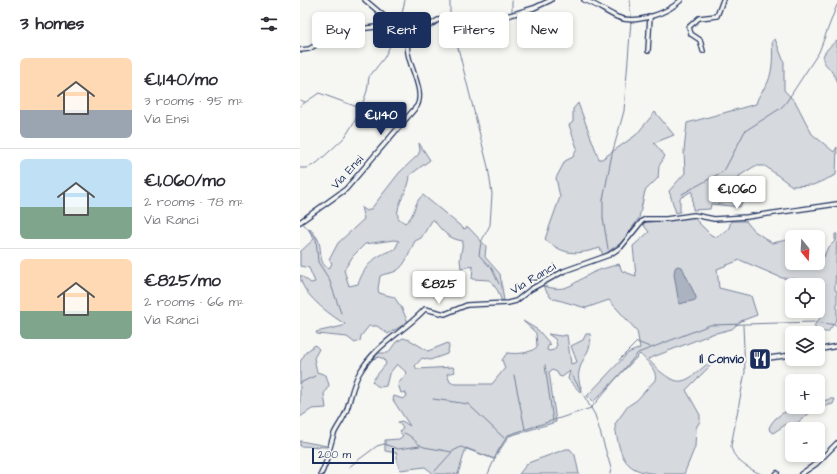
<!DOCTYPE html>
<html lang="en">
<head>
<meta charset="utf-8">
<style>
  :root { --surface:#fff; --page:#f7f7f7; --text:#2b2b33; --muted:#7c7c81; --line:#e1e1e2; --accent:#1b2f5e }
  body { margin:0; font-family:"Architects Daughter",sans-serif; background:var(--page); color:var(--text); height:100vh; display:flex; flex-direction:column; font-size:15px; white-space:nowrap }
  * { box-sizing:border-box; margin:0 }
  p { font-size:13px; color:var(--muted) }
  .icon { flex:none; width:22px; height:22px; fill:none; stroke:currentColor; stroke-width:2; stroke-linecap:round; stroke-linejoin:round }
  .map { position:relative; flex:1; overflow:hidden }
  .sheet { display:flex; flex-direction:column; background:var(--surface); width:300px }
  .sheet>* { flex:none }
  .guide { position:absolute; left:12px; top:12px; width:380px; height:36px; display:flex; gap:8px }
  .needle { width:26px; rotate:162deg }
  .controls { position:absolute; left:485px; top:230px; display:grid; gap:8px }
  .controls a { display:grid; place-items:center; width:40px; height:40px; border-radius:6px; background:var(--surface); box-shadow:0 2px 6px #0003; font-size:20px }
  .scale { position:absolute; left:12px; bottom:10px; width:82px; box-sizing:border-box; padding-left:4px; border:2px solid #1b2f5e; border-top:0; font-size:11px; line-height:14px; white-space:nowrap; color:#1b2f5e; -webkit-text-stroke:3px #f6f6f2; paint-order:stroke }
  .price { position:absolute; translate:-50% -34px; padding:0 9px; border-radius:4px; background:#fff; color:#222; font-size:13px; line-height:26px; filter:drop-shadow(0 1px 2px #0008) }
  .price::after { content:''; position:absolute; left:50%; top:24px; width:12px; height:9px; margin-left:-6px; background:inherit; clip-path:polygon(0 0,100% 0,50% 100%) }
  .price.current { background:var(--accent); color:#fff }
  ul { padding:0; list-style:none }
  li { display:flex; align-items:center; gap:12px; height:100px; padding:0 20px }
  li+li { border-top:1px solid var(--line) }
  li span { display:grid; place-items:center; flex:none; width:112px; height:80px; border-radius:6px; color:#555 }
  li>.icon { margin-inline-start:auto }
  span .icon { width:48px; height:48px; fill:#fffc; stroke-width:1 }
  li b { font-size:17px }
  h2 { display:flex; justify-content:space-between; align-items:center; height:48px; padding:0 20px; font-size:17px }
  .chip { padding:0 14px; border-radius:6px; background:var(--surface); box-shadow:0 2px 6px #0003; font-size:14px; line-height:36px }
  .chip.current { background:var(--accent); color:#fff }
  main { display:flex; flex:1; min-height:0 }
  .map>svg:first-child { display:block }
  .green { fill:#d6d9dd; stroke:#78849e; fill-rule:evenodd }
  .water { fill:#abb2c0; stroke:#717e99 }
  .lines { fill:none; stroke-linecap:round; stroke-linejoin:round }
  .stream { stroke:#717e99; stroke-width:1 }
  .minor-casing { stroke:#1b2f5e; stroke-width:6 }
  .minor { stroke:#f6f6f2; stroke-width:3.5 }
  .labels { text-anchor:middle; stroke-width:4; stroke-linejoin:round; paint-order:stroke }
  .street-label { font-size:12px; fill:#1b2f5e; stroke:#f6f6f2 }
  .poi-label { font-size:12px; font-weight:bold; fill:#1b2f5e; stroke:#f6f6f2; text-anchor:end }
</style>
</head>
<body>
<main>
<section class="sheet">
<h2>3 homes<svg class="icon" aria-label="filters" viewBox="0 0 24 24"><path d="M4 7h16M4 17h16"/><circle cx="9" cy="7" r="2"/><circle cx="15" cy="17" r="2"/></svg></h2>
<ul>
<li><span style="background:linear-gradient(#ffd9b3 65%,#9aa5b1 0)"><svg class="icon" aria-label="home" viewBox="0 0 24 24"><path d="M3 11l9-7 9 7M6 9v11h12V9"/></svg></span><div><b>€1,140/mo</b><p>3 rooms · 95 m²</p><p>Via Ensi</p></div></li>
<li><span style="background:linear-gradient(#bfe0f5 60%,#7fa58c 0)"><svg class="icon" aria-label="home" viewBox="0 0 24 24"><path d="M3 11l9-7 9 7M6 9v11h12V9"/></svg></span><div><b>€1,060/mo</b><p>2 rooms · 78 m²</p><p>Via Ranci</p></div></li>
<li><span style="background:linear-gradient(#ffd9b3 65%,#7fa58c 0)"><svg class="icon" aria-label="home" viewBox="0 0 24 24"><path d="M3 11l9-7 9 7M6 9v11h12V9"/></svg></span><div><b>€825/mo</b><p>2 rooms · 66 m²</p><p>Via Ranci</p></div></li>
</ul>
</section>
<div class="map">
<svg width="537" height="474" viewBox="0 0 537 474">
  <rect width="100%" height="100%" fill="#f6f6f2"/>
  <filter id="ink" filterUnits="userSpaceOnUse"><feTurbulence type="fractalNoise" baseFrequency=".025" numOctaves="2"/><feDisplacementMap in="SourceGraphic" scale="8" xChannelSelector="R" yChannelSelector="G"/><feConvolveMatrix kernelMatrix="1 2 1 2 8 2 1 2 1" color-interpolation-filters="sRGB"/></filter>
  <g filter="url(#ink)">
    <!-- green -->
    <g class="green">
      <path d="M475,39L484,62V90L496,103L512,134L534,152L537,147L536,175L513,185L492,186L465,166H455L439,176L440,188L446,194L440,207L411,204L410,209L393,210L392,191L380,198V212L376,213L369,191L385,173L384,151L387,123L456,104C458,95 464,90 468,82C473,70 473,53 472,41Z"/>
      <path d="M537,40V84C532,60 508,65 537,40Z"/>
      <path d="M278,103L299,159H302L336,135L355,112L374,135L354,143L365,156L359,166L358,178L345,191L339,218L328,234L321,243L303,255L300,248C277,255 264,256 245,239L260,197L256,178L265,161L273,157L277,148L269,125L273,122V109Z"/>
      <path d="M119,143L130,160L110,175C110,191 95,202 98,218L105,223C116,216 113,202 123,195L164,229L168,227L186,246L185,257L200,274L204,301L202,302L198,291L190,280L172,279L173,266L161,268L160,260L163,241C148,239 141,230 133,219L121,238L115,241C110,250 106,266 96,271C91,274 85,273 80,276L78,289L79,293L94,297L101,307L108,322L88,334L77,326H69L61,336L60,341L55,343L47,337L17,334L16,332L43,326L45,324C30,315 0,293 0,275L11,283L15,282L9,268L0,266V252L14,239L9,230L10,229C13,233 18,237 19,242C22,252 18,263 29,269L32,263L29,260L38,243L64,219L61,207L67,211L71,209L99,173L118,155L120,151ZM94,240L99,241L95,249C75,256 66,263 58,284L49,286L44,270L53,256L65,244Z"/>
      <path d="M393,217L411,235L417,237L429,228L431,221H446L453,230L472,243L492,239V263H518V237H509L520,236L524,257L527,249L535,241V234H537L535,290L537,291V319L528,332H518L514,326L520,318L514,311H518V285H503L496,279L482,278L440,260L417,269L419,288L451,296L457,315L441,321L432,329L412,334L348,359C355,367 370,383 382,381C392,379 401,368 409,363L411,365L386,390L400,415V421L396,428L395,447L384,474C334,474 321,474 315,424L328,406L337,400L355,380C358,371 346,360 340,354L293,402L287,396L328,353L340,348L337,331L309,300L286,308L251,298L243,286C269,293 270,284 292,273C300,269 310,267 319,264L322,271L336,276L333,246L349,232L342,223Z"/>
      <path d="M223,321L238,330L251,345L248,346L247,350L249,351L254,350L257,345L255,339L248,334L261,336L267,335L271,364L277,362L271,346L283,340L286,334H290C295,353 271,365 281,387L280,392L268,379L270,371L262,377L259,376L257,372L252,370L249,372L256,422L209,436L194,459L166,448L158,474H134L125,467L100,470L97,460V453L85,451V440L99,439L103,436L100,432L103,428L98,422L102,421L110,426L93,400L94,396L103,399L107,396L105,392L101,393L98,384L107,373L97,364L89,374L86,386C79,388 76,386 72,381L86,364L84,359L79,357L73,359L78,353H88L96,342L103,338L110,340L128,351L148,343L149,347L147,354L130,360L122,358L115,366L117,369L153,367L155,372L147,374L150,382L155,384H192L205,368L202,360L207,353C217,354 229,354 237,347L236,333Z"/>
      <path d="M15,345L19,349L14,358L17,372L26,375L29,385L24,394L26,408L12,409L0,417V362L6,352Z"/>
      <path d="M531,399H535L533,404L515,409L497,423L485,425L473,433L470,431L469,428C477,409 500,407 518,407V402Z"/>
      <path d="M0,441L27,446L25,447L0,446Z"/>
      <path d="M266,449H270L275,455L279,474H219L228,463Z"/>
    </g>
    <!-- water -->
    <path class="water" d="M377,266L382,267L396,297V300L379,304L374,274L375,268Z"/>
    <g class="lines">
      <!-- stream -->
      <g class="stream">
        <path d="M330,0L331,18"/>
        <path d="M212,11V0"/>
        <path d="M150,17V0"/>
        <path d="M151,20L188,167L192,194L190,225L181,242L179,255L192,269L199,284"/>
        <path d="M99,27L105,0"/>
        <path d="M0,100L5,102"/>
        <path d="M0,106L19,93L60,108"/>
        <path d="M0,168H7L17,163L45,137L59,114L67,91L69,77L84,58L98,30"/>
        <path d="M382,194L424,171L445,131L481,108L487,101L519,52L537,5"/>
        <path d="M0,220L16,238L18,262L29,279L41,313"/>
        <path d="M308,249L303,218V200L312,154L324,111L331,21"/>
        <path d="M443,325L445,372L431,446C433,460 449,469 461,474"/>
        <path d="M319,360L337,342L350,347"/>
        <path d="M245,365L253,421"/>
        <path d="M214,375L225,429"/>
        <path d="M272,375L295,415L311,468L310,474"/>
        <path d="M0,383L15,376"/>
        <path d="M133,399L168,404L204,438"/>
        <path d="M104,433C113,436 116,444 124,447L152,452"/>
        <path d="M49,467L77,446L84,444L98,449L120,446"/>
        <path d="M135,471L153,451L161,447L194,459"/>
        <path d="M188,474L198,451L208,435L291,408L338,353L410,325L515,322L537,325"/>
      </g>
      <!-- minor casing -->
      <g class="minor-casing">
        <g id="minor">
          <path d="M65,0L103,32L109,39"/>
          <path d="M284,0C296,4 306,12 317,17C336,25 368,13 381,0"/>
          <path d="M109,39L138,20L152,18L190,21L234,8L251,0"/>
          <path d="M0,50L9,49L40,31L94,25"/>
          <path d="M348,51L350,16"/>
          <path d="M403,51L400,40L391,34L389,27L399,18L417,16L423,0"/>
          <path d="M0,222L46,189L117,106C127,88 101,57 109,39"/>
          <path d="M518,350L537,346"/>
          <path d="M461,359L492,355"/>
          <path d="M21,474C28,461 29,447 34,434C38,425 44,419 47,409C51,397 53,383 60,372C77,343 104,332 125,309L145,314L167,305L208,303L216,301L231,289L264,271L309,255L321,247L342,221L346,219H366L394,215L414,219L447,217L537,204"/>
          <path d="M476,474L477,473"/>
          <path d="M501,474L516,464L537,443"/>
        </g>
      </g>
      <!-- minor -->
      <use href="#minor" class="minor"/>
    </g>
  </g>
  <!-- icons -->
  <defs>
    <g id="restaurant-square" transform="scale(1.15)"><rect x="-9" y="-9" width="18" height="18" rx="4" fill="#1b2f5e" stroke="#f6f6f2"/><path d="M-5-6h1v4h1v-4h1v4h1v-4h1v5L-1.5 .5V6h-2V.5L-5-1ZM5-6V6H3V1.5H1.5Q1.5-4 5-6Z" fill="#fff"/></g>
  </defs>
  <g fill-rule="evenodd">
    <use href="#restaurant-square" x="460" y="359"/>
  </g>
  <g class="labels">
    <!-- street labels -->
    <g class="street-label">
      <text transform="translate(47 172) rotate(-47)" y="4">Via Ensi</text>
      <text transform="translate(233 278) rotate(-31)" y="4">Via Ranci</text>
    </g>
    <!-- poi labels -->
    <g class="poi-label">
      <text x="444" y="363">Il Convio</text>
    </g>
  </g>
</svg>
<div class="controls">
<a><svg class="needle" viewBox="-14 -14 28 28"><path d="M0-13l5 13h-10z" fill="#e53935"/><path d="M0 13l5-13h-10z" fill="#7c7c81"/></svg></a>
<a><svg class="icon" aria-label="locate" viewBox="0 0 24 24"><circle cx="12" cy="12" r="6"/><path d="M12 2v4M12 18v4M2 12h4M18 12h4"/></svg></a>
<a><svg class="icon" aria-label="layers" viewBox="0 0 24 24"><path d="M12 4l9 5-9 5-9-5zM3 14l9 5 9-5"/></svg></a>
<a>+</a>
<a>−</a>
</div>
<div class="scale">200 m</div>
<b class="price current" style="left:81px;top:136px">€1,140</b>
<b class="price" style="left:437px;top:210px">€1,060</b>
<b class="price" style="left:139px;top:305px">€825</b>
<div class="guide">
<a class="chip">Buy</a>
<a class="chip current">Rent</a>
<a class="chip">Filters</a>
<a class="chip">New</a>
</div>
</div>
</main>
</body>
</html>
